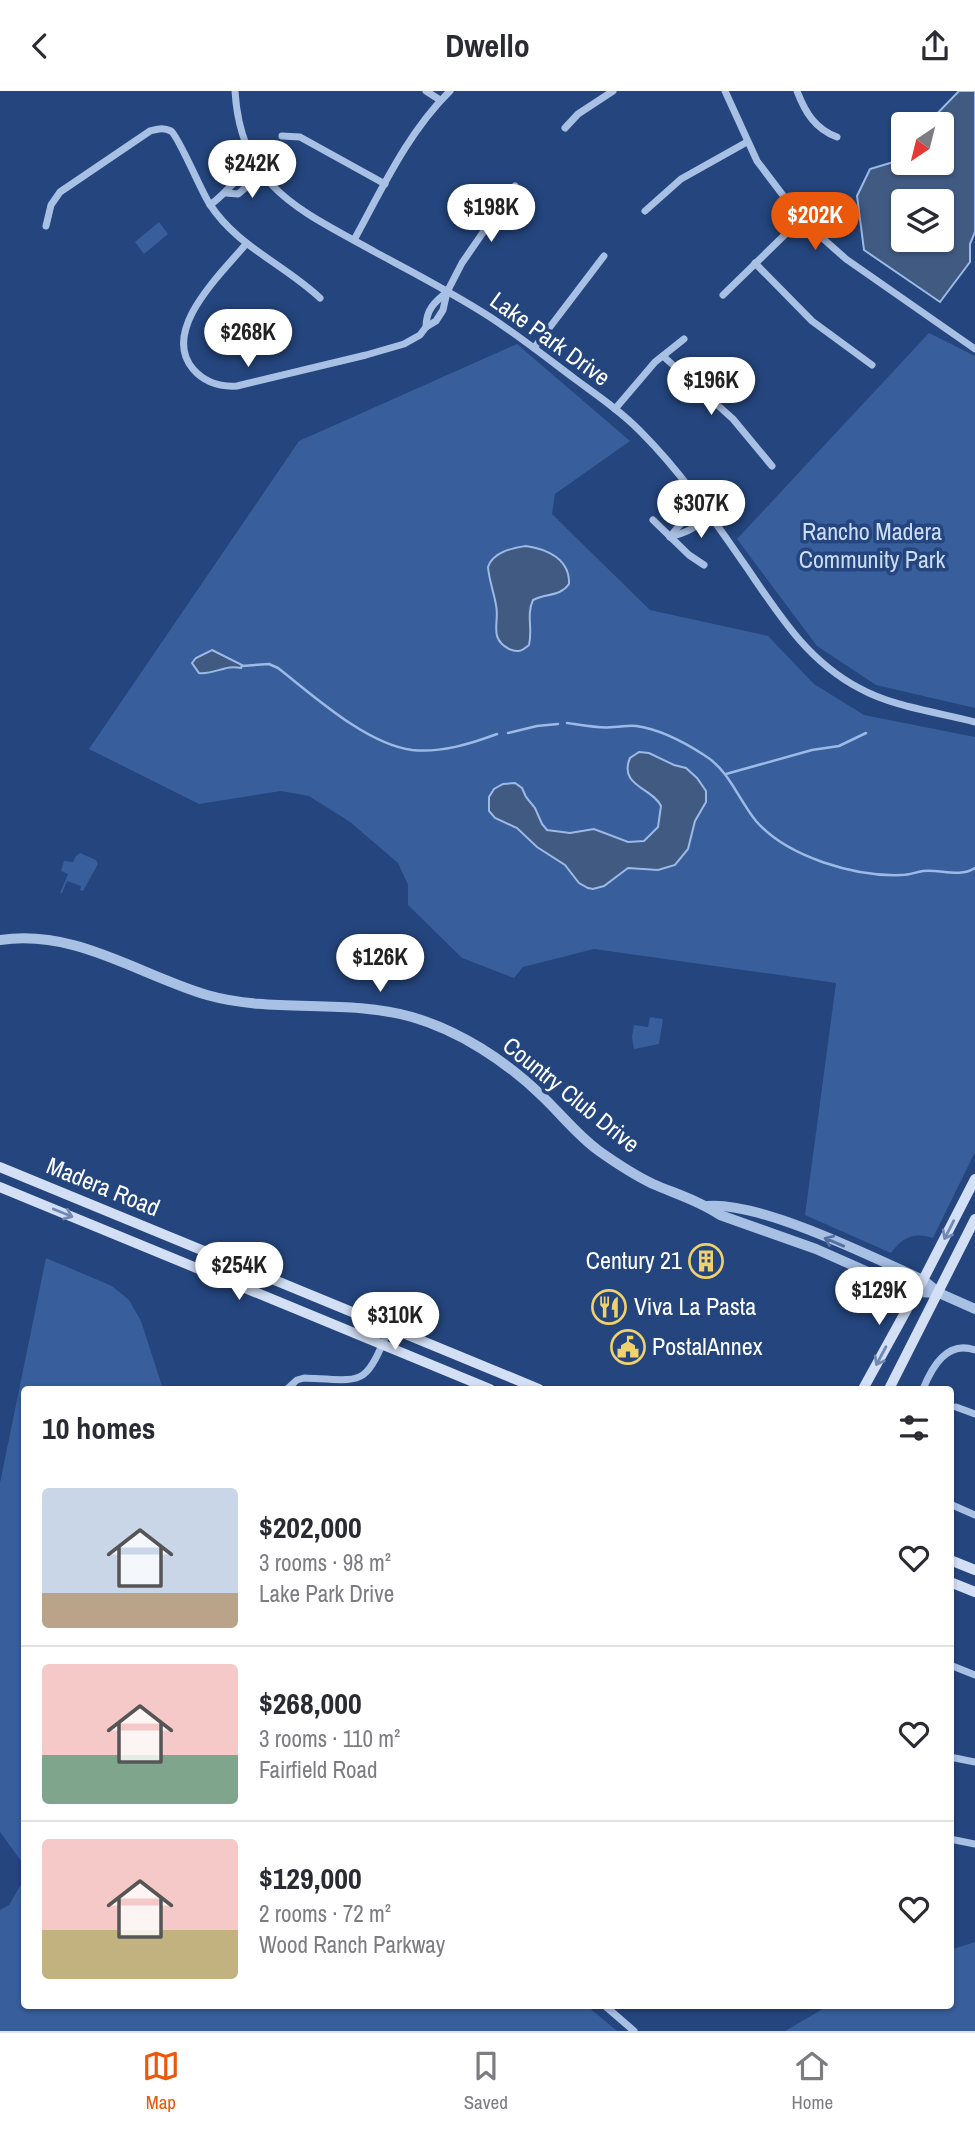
<!DOCTYPE html>
<html lang="en">
<head>
<meta charset="utf-8">
<style>
  :root { --surface:#fff; --page:#f2f2f3; --text:#2b2b33; --muted:#7c7c81; --line:#e1e1e2; --accent:#ea580c }
  body { margin:0; font-family:"Archivo Narrow",sans-serif; background:var(--page); color:var(--text); height:100vh; display:flex; flex-direction:column; font-size:26px; white-space:nowrap }
  * { box-sizing:border-box; margin:0 }
  p { font-size:23px; color:var(--muted) }
  .icon { flex:none; width:38px; height:38px; fill:none; stroke:currentColor; stroke-width:2; stroke-linecap:round; stroke-linejoin:round }
  .map { position:relative; flex:1; overflow:hidden }
  .panel { position:absolute; left:21px; top:1295px; width:933px; height:623px; display:flex; flex-direction:column; background:var(--surface); border-radius:7px; box-shadow:0 2px 5px #0004 }
  .panel>* { flex:none }
  .needle { width:46px; rotate:215deg }
  .tools { position:absolute; left:891px; top:21px; display:grid; gap:14px }
  .tools a { display:grid; place-items:center; width:63px; height:63px; border-radius:7px; background:var(--surface); box-shadow:0 2px 5px #0004; font-size:35px }
  .price { position:absolute; translate:-50% -60px; padding:0 16px; border-radius:24px; background:#fff; color:#222; font-size:23px; line-height:46px; filter:drop-shadow(0 2px 4px #0008) }
  .price::after { content:''; position:absolute; left:50%; top:42px; width:21px; height:16px; margin-left:-10px; background:inherit; clip-path:polygon(0 0,100% 0,50% 100%) }
  .price.active { background:var(--accent); color:#fff }
  ul { padding:0; list-style:none }
  li { display:flex; align-items:center; gap:21px; height:175px; padding:0 21px }
  li+li { border-top:2px solid var(--line) }
  li span { display:grid; place-items:center; flex:none; width:196px; height:140px; border-radius:7px; color:#555 }
  li>.icon { margin-inline-start:auto }
  span .icon { width:84px; height:84px; fill:#fffc; stroke-width:1 }
  li b { font-size:30px }
  h2 { display:flex; justify-content:space-between; align-items:center; height:84px; padding:0 21px; font-size:30px }
  header { display:flex; justify-content:space-between; align-items:center; height:91px; padding:0 21px; background:var(--surface); font-size:32px; font-weight:700 }
  .tabs { display:flex; justify-content:space-around; align-items:center; height:98px; border-top:2px solid var(--line); background:var(--surface); font-size:19px; color:var(--muted) }
  .tabs a { display:grid; justify-items:center; gap:4px }
  .tabs .active { color:var(--accent) }
  .map>svg:first-child { display:block }
  .green { fill:#385e9b }
  .water { fill:#415a82; stroke:#9dbae6; stroke-width:2; fill-rule:evenodd }
  .lines { fill:none; stroke-linecap:round; stroke-linejoin:round }
  .stream { stroke:#9dbae6; stroke-width:2.5 }
  .minor { stroke:#a9c0e5; stroke-width:7 }
  .tertiary { stroke:#a9c0e5; stroke-width:10 }
  .secondary { stroke:#d2dff5; stroke-width:10 }
  .oneway { stroke:#728ab3 }
  .oneway2 { stroke:#5370a1 }
  .labels { text-anchor:middle; stroke-width:7; stroke-linejoin:round; paint-order:stroke }
  .street-label { font-size:24px; fill:#fff; stroke:#24457d }
  .park-label { font-size:24px; fill:#ccdcf4; stroke:#24457d }
  .poi-label { font-size:24px; fill:#fff; stroke:#24457d; text-anchor:start }
</style>
</head>
<body>
<header><svg class="icon" aria-label="back" viewBox="0 0 24 24"><path d="M15 5l-7 7 7 7"/></svg>Dwello<svg class="icon" aria-label="share" viewBox="0 0 24 24"><path d="M12 15V3M7 8l5-5 5 5M5 13v7h14v-7"/></svg></header>
<div class="map">
<svg width="975" height="1940" viewBox="0 0 975 1940">
  <rect width="100%" height="100%" fill="#24457d"/>
  <!-- green -->
  <g class="green">
    <path d="M159,131L168,143L144,163L135,151Z"/>
    <path d="M929,242L975,265V617L876,594L817,555L737,448Z"/>
    <path d="M517,253L630,350L555,403L552,423L650,519L768,545L814,593L864,624L975,646V1061L933,1147C914,1141 903,1146 891,1162L805,1124L836,892L594,858L523,876L514,887L462,867L408,814V794L398,772L350,731L309,705L281,700L199,713L89,658L299,350Z"/>
    <path d="M80,762L96,769L98,773L83,800L80,799L81,795L67,790L62,802H60L68,783L61,780L64,770L73,771L76,765Z"/>
    <path d="M650,926L663,928L659,953L634,958L632,946L634,934L648,936Z"/>
    <path d="M46,1167L112,1195L129,1209L141,1230L163,1298H24V1774L0,1741V1392Z"/>
    <path d="M24,1788V1914H586L617,1940H0V1819L9,1814Z"/>
    <path d="M975,1851V1940H785L828,1915L950,1914V1859Z"/>
  </g>
  <!-- water -->
  <g class="water">
    <path d="M959,0H975V141L970,153V171L940,211L864,159L857,105L870,78L900,69L903,66V72H942V33H927ZM942,110V149H903V110Z"/>
    <path d="M526,455C547,458 570,468 569,493C560,506 546,502 533,509C526,524 533,538 529,554C522,560 518,562 509,558C488,547 500,531 496,514C494,502 489,489 488,476C493,461 512,457 526,455Z"/>
    <path d="M212,559L242,574L241,577C226,573 214,584 199,582L192,572L196,567Z"/>
    <path d="M639,661L649,662L674,674L686,677L697,687L706,700V711L695,730L688,758L675,774L658,779L628,777L604,795L593,798L588,797L579,792L565,774L537,756L517,737L495,727L489,720V706L494,698L503,693L515,692L522,697L526,706L535,717L542,733L547,739L570,742L594,738L628,751L644,750L658,736L661,715C653,697 618,695 630,667Z"/>
  </g>
  <g class="lines">
    <!-- stream -->
    <g class="stream">
      <path d="M242,575L269,573L278,577C314,605 366,653 412,659C441,662 470,653 497,643"/>
      <path d="M567,632C582,634 599,638 614,636C622,636 628,634 636,635C659,638 684,651 704,664C729,679 738,708 756,730C787,766 855,786 902,784C909,784 916,781 923,780C941,778 959,787 975,777"/>
      <path d="M508,642L537,635L558,633"/>
      <path d="M726,683L812,659L839,655L866,642"/>
    </g>
    <!-- minor -->
    <g class="minor">
      <path d="M235,0C241,97 300,119 375,161C414,182 453,202 490,226C519,245 547,267 575,288C598,305 622,321 641,341C681,381 713,428 745,474C778,522 806,569 859,597C893,616 937,621 975,631"/>
      <path d="M426,0L440,9"/>
      <path d="M725,0L757,70L801,128L846,168L975,258"/>
      <path d="M797,0C805,21 815,38 837,46"/>
      <path d="M565,37L578,23L613,0"/>
      <path d="M282,45L300,46L385,93"/>
      <path d="M226,102L238,103L250,93L259,80"/>
      <path d="M210,114C231,99 232,86 259,80"/>
      <path d="M645,120L681,88L747,51"/>
      <path d="M46,135L51,114L60,101L150,40C158,38 163,36 171,40C179,46 200,98 209,112C236,155 284,173 320,207"/>
      <path d="M354,149C382,98 408,41 450,0"/>
      <path d="M246,153C222,182 160,239 193,278C205,292 220,296 237,295L366,264L404,253L420,244L426,236L436,230L443,219L447,201L462,172L515,95"/>
      <path d="M755,172L812,230L872,274"/>
      <path d="M723,204L801,128"/>
      <path d="M426,236C426,218 435,211 447,201"/>
      <path d="M534,257L604,165"/>
      <path d="M663,265L733,328L772,375"/>
      <path d="M615,318L655,271L684,248"/>
      <path d="M653,429L689,464L704,474"/>
      <path d="M670,446C681,431 689,423 708,420"/>
      <path d="M670,446C687,441 699,437 708,420"/>
      <path d="M287,1298L297,1289L304,1287C367,1290 364,1296 390,1236"/>
      <path d="M923,1298C932,1276 947,1249 975,1259"/>
      <path d="M956,1316L975,1323"/>
      <path d="M950,1413L975,1424"/>
      <path d="M950,1574L975,1584"/>
      <path d="M950,1666L975,1671"/>
      <path d="M950,1748L975,1753"/>
      <path d="M604,1914L634,1940"/>
    </g>
    <!-- tertiary -->
    <g class="tertiary">
      <path d="M0,849C76,838 137,883 207,904C274,923 345,907 412,926C460,940 506,970 542,1005C561,1023 577,1044 599,1060C616,1072 634,1084 653,1093C676,1103 700,1110 720,1124L816,1158L904,1197L916,1201L939,1202"/>
      <path d="M707,1115C760,1110 872,1166 923,1189L939,1202L975,1218"/>
    </g>
    <!-- secondary -->
    <g class="secondary">
      <path d="M0,1076L539,1298"/>
      <path d="M0,1096L490,1298"/>
      <path d="M863,1298L923,1189L975,1088"/>
      <path d="M889,1298L975,1128"/>
      <path d="M950,1469L975,1479"/>
      <path d="M950,1491L975,1501"/>
    </g>
  </g>
  <!-- one-way arrows -->
  <defs><path id="oneway-shaft" d="M-6 0H5M1.5-3L5.5 0L1.5 3" fill="none" stroke-width="1.6" stroke-linecap="round" stroke-linejoin="round" transform="scale(1.75)"/></defs>
  <g class="oneway">
    <use href="#oneway-shaft" transform="translate(63 1122) rotate(22)"/>
    <use href="#oneway-shaft" transform="translate(949 1139) rotate(117)"/>
    <use href="#oneway-shaft" transform="translate(881 1265) rotate(118)"/>
  </g>
  <use class="oneway2" href="#oneway-shaft" transform="translate(834 1151) rotate(-157)"/>
  <!-- icons -->
  <defs>
    <g id="building-ring" transform="scale(1.75)"><circle r="9.5" fill="#24457d" stroke="#efd26d" stroke-width="1.5"/><path d="M-4-6H4V6H1V3H-1V6H-4ZM-2.5-4.3h1.7v1.8h-1.7ZM.8-4.3h1.7v1.8H.8ZM-2.5-1h1.7V.8h-1.7ZM.8-1h1.7V.8H.8Z" fill="#efd26d"/></g>
    <g id="restaurant-ring" transform="scale(1.75)"><circle r="9.5" fill="#24457d" stroke="#efd26d" stroke-width="1.5"/><path d="M-5-6h1v4h1v-4h1v4h1v-4h1v5L-1.5 .5V6h-2V.5L-5-1ZM5-6V6H3V1.5H1.5Q1.5-4 5-6Z" fill="#efd26d"/></g>
    <g id="civic-ring" transform="scale(1.75)"><circle r="9.5" fill="#24457d" stroke="#efd26d" stroke-width="1.5"/><path d="M-.6-6.5H3V-4.5H.6V-3L4-1V1h2V6H-6V1h2V-1L-.6-3ZM-1.2 2.5V6h2.4V2.5Z" fill="#efd26d"/></g>
  </defs>
  <g fill-rule="evenodd">
    <use href="#building-ring" x="706" y="1170"/>
    <use href="#restaurant-ring" x="609" y="1216"/>
    <use href="#civic-ring" x="628" y="1256"/>
  </g>
  <g class="labels">
    <!-- street labels -->
    <g class="street-label">
      <text transform="translate(550 248) rotate(36)" y="8">Lake Park Drive</text>
      <text transform="translate(571 1004) rotate(39)" y="8">Country Club Drive</text>
      <text transform="translate(103 1096) rotate(22)" y="8">Madera Road</text>
    </g>
    <!-- park labels -->
    <g class="park-label">
      <text x="872" y="449">Rancho Madera<tspan x="872" dy="28">Community Park</tspan></text>
    </g>
    <!-- poi labels -->
    <g class="poi-label">
      <text x="682" y="1178" text-anchor="end">Century 21</text>
      <text x="634" y="1224">Viva La Pasta</text>
      <text x="652" y="1264">PostalAnnex</text>
    </g>
  </g>
</svg>
<div class="tools">
<a><svg class="needle" viewBox="-14 -14 28 28"><path d="M0-13l5 13h-10z" fill="#e53935"/><path d="M0 13l5-13h-10z" fill="#7c7c81"/></svg></a>
<a><svg class="icon" aria-label="layers" viewBox="0 0 24 24"><path d="M12 4l9 5-9 5-9-5zM3 14l9 5 9-5"/></svg></a>
</div>
<b class="price" style="left:252px;top:109px">$242K</b>
<b class="price" style="left:491px;top:153px">$198K</b>
<b class="price active" style="left:815px;top:161px">$202K</b>
<b class="price" style="left:248px;top:278px">$268K</b>
<b class="price" style="left:711px;top:326px">$196K</b>
<b class="price" style="left:701px;top:449px">$307K</b>
<b class="price" style="left:380px;top:903px">$126K</b>
<b class="price" style="left:239px;top:1211px">$254K</b>
<b class="price" style="left:879px;top:1236px">$129K</b>
<b class="price" style="left:395px;top:1261px">$310K</b>
<section class="panel">
<h2>10 homes<svg class="icon" aria-label="filters" viewBox="0 0 24 24"><path d="M4 7h16M4 17h16"/><circle cx="9" cy="7" r="2"/><circle cx="15" cy="17" r="2"/></svg></h2>
<ul>
<li><span style="background:linear-gradient(#c9d6e8 75%,#b9a48a 0)"><svg class="icon" aria-label="home" viewBox="0 0 24 24"><path d="M3 11l9-7 9 7M6 9v11h12V9"/></svg></span><div><b>$202,000</b><p>3 rooms · 98 m²</p><p>Lake Park Drive</p></div><svg class="icon" aria-label="heart" viewBox="0 0 24 24"><path d="M12 20l-8-8c-3-5 5-10 8-4 3-6 11-1 8 4z"/></svg></li>
<li><span style="background:linear-gradient(#f6c9c9 65%,#7fa58c 0)"><svg class="icon" aria-label="home" viewBox="0 0 24 24"><path d="M3 11l9-7 9 7M6 9v11h12V9"/></svg></span><div><b>$268,000</b><p>3 rooms · 110 m²</p><p>Fairfield Road</p></div><svg class="icon" aria-label="heart" viewBox="0 0 24 24"><path d="M12 20l-8-8c-3-5 5-10 8-4 3-6 11-1 8 4z"/></svg></li>
<li><span style="background:linear-gradient(#f6c9c9 65%,#c2b280 0)"><svg class="icon" aria-label="home" viewBox="0 0 24 24"><path d="M3 11l9-7 9 7M6 9v11h12V9"/></svg></span><div><b>$129,000</b><p>2 rooms · 72 m²</p><p>Wood Ranch Parkway</p></div><svg class="icon" aria-label="heart" viewBox="0 0 24 24"><path d="M12 20l-8-8c-3-5 5-10 8-4 3-6 11-1 8 4z"/></svg></li>
</ul>
</section>
</div>
<nav class="tabs">
<a class="active"><svg class="icon" aria-label="map" viewBox="0 0 24 24"><path d="M3 6l6-2 6 2 6-2v14l-6 2-6-2-6 2zM9 4v14M15 6v14"/></svg>Map</a>
<a><svg class="icon" aria-label="saved" viewBox="0 0 24 24"><path d="M7 4h10v16l-5-4-5 4z"/></svg>Saved</a>
<a><svg class="icon" aria-label="home" viewBox="0 0 24 24"><path d="M3 11l9-7 9 7M6 9v11h12V9"/></svg>Home</a>
</nav>
</body>
</html>
